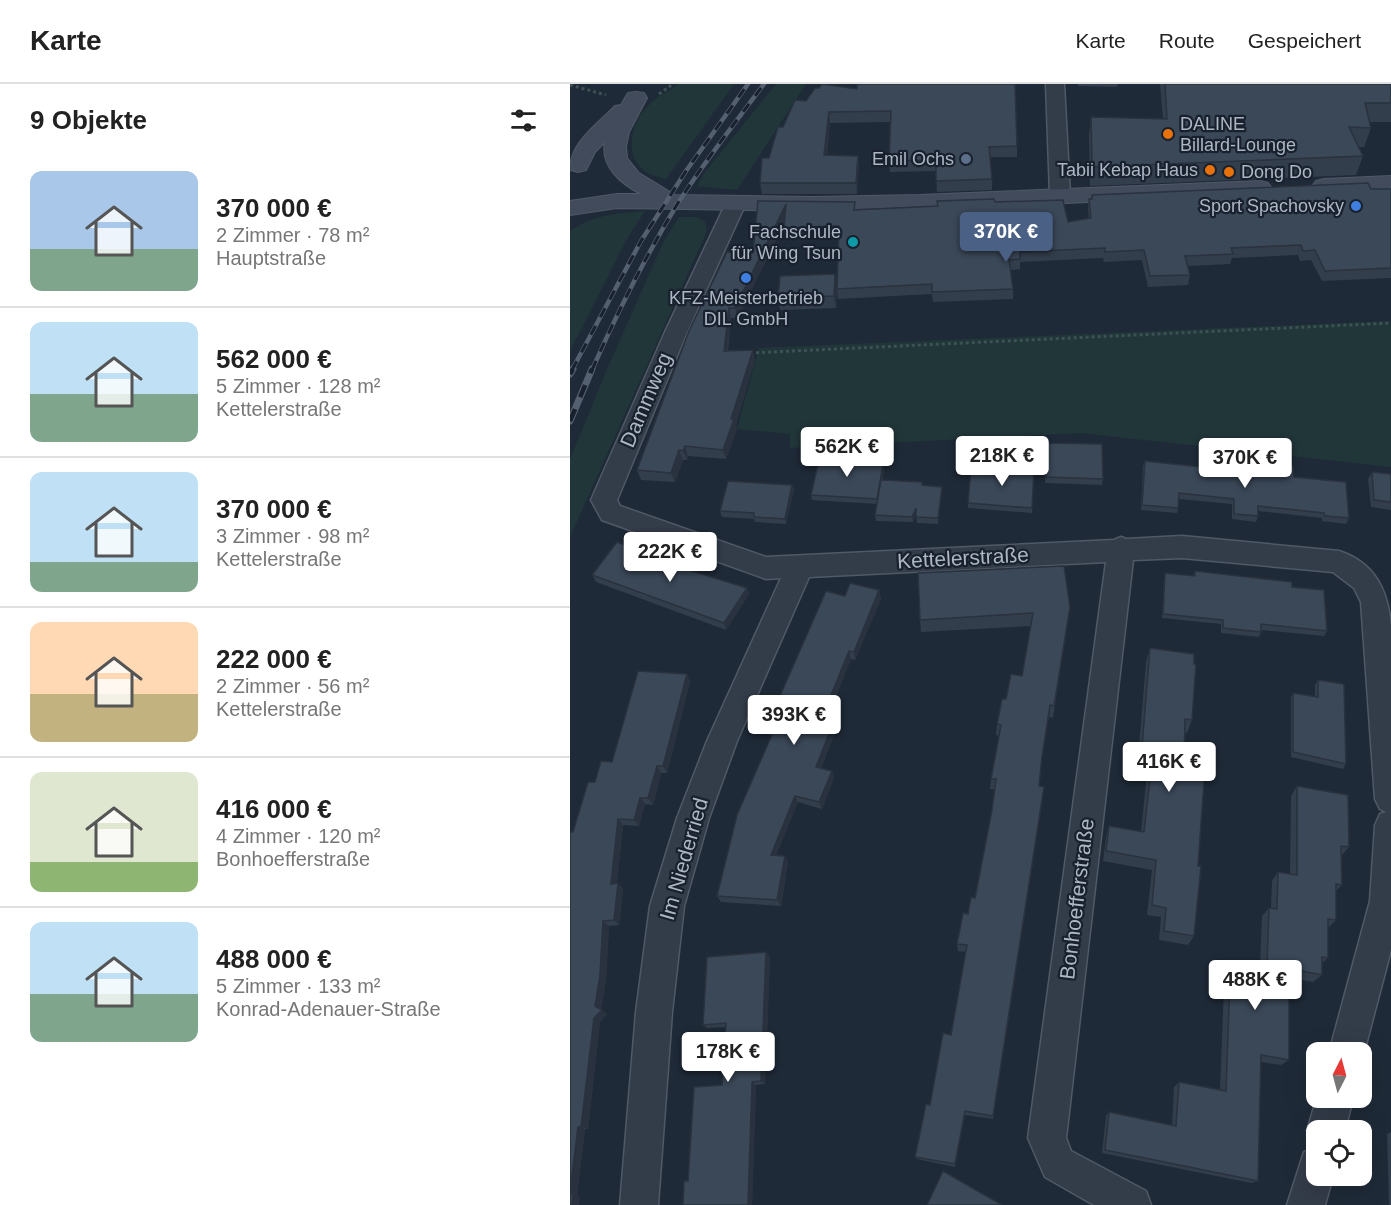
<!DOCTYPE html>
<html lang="de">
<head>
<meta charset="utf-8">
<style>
  :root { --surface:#fff; --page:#f6f6f6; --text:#222; --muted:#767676; --line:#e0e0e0; --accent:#4a6084 }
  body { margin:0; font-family:Arial,sans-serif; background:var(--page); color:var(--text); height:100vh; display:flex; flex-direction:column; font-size:22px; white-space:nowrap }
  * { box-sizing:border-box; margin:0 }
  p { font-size:20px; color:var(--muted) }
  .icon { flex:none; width:33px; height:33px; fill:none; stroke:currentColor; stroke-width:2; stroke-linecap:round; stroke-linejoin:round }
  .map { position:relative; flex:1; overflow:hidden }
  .panel { display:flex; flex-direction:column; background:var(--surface); width:570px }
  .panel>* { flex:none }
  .needle { width:39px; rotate:6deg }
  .fabs { position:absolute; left:736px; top:958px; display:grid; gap:12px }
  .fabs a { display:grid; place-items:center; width:66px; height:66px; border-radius:12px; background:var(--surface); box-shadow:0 6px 24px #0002; font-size:30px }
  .price { position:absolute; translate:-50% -51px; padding:0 14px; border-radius:6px; background:#fff; color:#222; font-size:20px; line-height:39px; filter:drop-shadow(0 2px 3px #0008) }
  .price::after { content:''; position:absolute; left:50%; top:36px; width:18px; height:14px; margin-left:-9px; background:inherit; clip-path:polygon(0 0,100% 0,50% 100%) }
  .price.active { background:var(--accent); color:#fff }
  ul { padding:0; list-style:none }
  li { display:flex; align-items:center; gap:18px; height:150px; padding:0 30px }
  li+li { border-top:2px solid var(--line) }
  li span { display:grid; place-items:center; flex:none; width:168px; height:120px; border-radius:12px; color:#555 }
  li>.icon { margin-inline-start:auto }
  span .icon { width:72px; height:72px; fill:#fffc; stroke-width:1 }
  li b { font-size:26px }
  h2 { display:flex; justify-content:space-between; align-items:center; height:72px; padding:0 30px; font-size:26px }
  header { display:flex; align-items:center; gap:36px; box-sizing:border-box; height:84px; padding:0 30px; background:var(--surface); border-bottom:2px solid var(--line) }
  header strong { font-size:28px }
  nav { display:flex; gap:33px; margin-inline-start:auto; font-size:21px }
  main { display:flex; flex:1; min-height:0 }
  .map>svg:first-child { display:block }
  .green { fill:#213639 }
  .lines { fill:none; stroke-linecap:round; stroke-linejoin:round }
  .minor-casing { stroke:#505966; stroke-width:3 }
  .secondary-casing { stroke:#505966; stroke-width:2 }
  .path { stroke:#3c5254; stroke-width:3; stroke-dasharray:3 3; stroke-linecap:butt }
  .minor { fill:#333c49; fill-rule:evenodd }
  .secondary { fill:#414b5c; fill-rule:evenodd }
  .rail-far1-casing { stroke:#545f70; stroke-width:4.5 }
  .rail-casing { stroke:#545f70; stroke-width:7 }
  .rail-far1 { stroke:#18212d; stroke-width:3; stroke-dasharray:10; stroke-linecap:butt }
  .rail { stroke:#18212d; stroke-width:4.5; stroke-dasharray:13; stroke-linecap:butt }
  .wall { fill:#333e4c }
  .shaded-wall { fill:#29323e }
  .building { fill:#3b4858; stroke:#29323e; stroke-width:1.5 }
  .food-dot { fill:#e8710a; stroke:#18212d; stroke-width:2 }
  .service-dot { fill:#5c6f8a; stroke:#18212d; stroke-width:2 }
  .shop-dot { fill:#3f7fe0; stroke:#18212d; stroke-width:2 }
  .culture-dot { fill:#0f9aa8; stroke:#18212d; stroke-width:2 }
  .labels { text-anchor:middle; stroke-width:4.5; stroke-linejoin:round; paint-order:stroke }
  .far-poi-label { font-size:18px; fill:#adb6c5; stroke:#18212d; text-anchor:end }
  .street-label { font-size:21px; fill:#adb6c5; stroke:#18212d }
</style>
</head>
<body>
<header>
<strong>Karte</strong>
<nav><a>Karte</a><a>Route</a><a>Gespeichert</a></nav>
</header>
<main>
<section class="panel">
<h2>9 Objekte<svg class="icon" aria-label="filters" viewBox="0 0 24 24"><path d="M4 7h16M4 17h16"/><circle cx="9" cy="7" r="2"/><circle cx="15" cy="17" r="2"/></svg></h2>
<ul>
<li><span style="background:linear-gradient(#a9c7e8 65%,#7fa58c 0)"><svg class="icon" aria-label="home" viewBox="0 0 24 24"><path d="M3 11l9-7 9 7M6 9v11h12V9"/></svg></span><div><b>370 000 €</b><p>2 Zimmer · 78 m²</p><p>Hauptstraße</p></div></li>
<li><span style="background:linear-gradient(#bfe0f5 60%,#7fa58c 0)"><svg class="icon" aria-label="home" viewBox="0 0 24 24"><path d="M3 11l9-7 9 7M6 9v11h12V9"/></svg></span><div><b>562 000 €</b><p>5 Zimmer · 128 m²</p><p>Kettelerstraße</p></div></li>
<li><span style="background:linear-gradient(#bfe0f5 75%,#7fa58c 0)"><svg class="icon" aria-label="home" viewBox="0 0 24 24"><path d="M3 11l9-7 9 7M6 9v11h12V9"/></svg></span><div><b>370 000 €</b><p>3 Zimmer · 98 m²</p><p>Kettelerstraße</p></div></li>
<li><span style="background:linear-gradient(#ffd9b3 60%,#c2b280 0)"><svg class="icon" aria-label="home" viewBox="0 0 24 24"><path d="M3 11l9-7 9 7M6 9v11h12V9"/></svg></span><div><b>222 000 €</b><p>2 Zimmer · 56 m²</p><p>Kettelerstraße</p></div></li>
<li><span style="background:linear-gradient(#dfe7d0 75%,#8fb573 0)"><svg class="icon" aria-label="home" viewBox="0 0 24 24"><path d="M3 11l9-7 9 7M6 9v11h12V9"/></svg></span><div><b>416 000 €</b><p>4 Zimmer · 120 m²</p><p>Bonhoefferstraße</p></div></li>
<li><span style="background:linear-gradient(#bfe0f5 60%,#7fa58c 0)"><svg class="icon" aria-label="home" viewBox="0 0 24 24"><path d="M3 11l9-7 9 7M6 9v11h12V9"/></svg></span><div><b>488 000 €</b><p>5 Zimmer · 133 m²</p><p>Konrad-Adenauer-Straße</p></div></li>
</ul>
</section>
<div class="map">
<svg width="821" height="1121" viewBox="0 0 821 1121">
  <rect width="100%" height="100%" fill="#1f2a38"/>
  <!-- green -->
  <g class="green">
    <path d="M109,0H164L96,95C90,93 83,92 78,89C52,74 61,39 78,22C86,13 98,7 109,0Z"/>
    <path d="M206,0H236L167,106L127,102L135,88Z"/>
    <path d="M75,127L57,155L0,267V147C25,130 45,130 75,127Z"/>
    <path d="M109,133H127L135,138L137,147L0,453V375L38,283L93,159Z"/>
    <path d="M821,237V383L510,349L220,364V350L167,345L189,264Z"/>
  </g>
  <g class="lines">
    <!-- minor casing -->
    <g class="minor-casing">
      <g id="minor">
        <path d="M476,0H494L500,111L497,115L490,117L483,115L480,111Z"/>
        <path d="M166,113L173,115L176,119L117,248L47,416L50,422L196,473L544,456L551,453L556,455L612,452L769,467C805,479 818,506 821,542V866L792,976V969H759L800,817L805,741L810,730L816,728L810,725L805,715L791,518L784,504L763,488L612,474L563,476L496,1054L501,1067L576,1107L581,1121H524L475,1093L458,1054L536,478L239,493L167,657L139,734L114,822L102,928L88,1121H50L66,928L80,822L107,734L137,657L211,494L196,495L32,436L21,416L95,248L156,119L159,115Z"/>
        <path d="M747,1013L783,1014L775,1047H747V1062L743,1060L737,1047Z"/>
        <path d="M747,1062V1092H763L755,1121H717L734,1068Z"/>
      </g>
    </g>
    <!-- secondary casing -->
    <g class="secondary-casing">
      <g id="secondary">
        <path d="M66,8L74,9L77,14L59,48L56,62L57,74L69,89L105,111L244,113L350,111L690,97L698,99L702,104L698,109L690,111L350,125L244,127L47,124L0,131V117L47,110H71C51,100 30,82 35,58L25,68L16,86L8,88L0,86C0,58 27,41 45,22L51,21L58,9Z"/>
        <path d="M821,92V106L754,109L746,107L742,102L746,97L754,95Z"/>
      </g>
    </g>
    <!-- path -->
    <g class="path">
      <path d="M0,1L36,11"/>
      <path d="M89,10L103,0"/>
      <path d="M180,269L821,239"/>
    </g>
    <!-- minor -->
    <use href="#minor" class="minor"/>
    <!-- secondary -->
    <use href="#secondary" class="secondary"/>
    <!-- rail-far1 casing -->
    <g class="rail-far1-casing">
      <g id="rail-far1">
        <path d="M2,286L71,157L116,87L178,0"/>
        <path d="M22,286C47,229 75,173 108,119C134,78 165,39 194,0"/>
      </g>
    </g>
    <!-- rail casing -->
    <g class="rail-casing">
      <g id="rail">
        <path d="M0,290L3,285"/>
        <path d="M0,337L22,285"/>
      </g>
    </g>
    <!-- rail-far1 -->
    <use href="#rail-far1" class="rail-far1"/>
    <!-- rail -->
    <use href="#rail" class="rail"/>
  </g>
  <!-- wall -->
  <g class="wall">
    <path d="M508,0H548L547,3L508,2Z"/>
    <path d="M590,0H821V38H799L801,44L794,63H788L793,72L786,91L520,102L519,52L521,33L593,35Z"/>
    <path d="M245,4L447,62V73H420L422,95V106L367,108L366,87L320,88L319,77L320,38L260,39L257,71L288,72L289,82L287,110H192L190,99L199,74L213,43L236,17Z"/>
    <path d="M801,105H821V194L752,197L741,176L730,177L728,171L662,174L660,180L618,182L620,191L618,201L578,203L572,176L534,178L533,174L450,178V185L441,186L443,205V215L363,218L362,210L268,215L267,205L269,152L216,154L214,144L215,137L168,234H161L158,267L185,276L166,340L167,345L156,375L118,372L117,376H113L105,398L71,396L67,386L183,169L188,117L285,125L368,122L425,118L498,138L519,135L518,125L519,115Z"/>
    <path d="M265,190L267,202L266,224L210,226L208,214Z"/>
    <path d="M476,364L533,395L532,401L475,399Z"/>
    <path d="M575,377L686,389V383L688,378L724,393L779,434L776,440L752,437V434L688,427V432L686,438L662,435V420L609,415L608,424L607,429L571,426L573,382Z"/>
    <path d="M292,380L314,386L312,396L352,398L353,401L372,403V408L368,440L347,439L346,430L343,438L306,437L305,431L307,420L242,416L241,411Z"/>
    <path d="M464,386L462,429L398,424V419Z"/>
    <path d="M802,388L821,390V426L801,423L798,395Z"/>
    <path d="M222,401L224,406L216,440L185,438L184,435L152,433L150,427Z"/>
    <path d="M94,478L177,504L179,510L156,546L26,498L22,491Z"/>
    <path d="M625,487L722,503L757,547L754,552L691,546V548L689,553L651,549V540L592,534L594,494L595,489L623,492Z"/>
    <path d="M309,506L311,515L285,576L281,575L262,622L271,632L251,684L262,687L264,694L252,725L228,718L206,771L215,772L218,778L211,822L151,818L147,812L202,652L200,651L196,644L275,512Z"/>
    <path d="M500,523L483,634L479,633L471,680L469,702L473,713L423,1035L395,1031L385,1083L347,1075L345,1073L381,951L396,868L388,867L387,860L398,830L405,814L422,726L425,705H420L421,695L429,652L426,651L427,640L436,615L452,592L461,542L351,548L350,536Z"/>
    <path d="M580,564L622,636L617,649L615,648L614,680L624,852L618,861L589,856L591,833L577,831L582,786L533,777L536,753L539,742L571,748L577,689L567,687L576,578Z"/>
    <path d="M117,590L120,598L97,689H91L83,721L75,720L69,742L53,741L47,799L53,805L49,841L39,842L36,896L31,926L37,930L30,938L18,1045H15L7,1111L10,1112L0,1121L3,748L25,698Z"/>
    <path d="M748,596L776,680L773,685L721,673V613L723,609L745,612V601Z"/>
    <path d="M727,702L779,763L771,772L772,801L766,807V836L758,844V874L752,879V891L743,898L731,896V907L724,914L719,913V976L711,981L691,978L688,1097L681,1099L532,1069L536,1032L539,1028L602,1041L604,1003L609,998L650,1006L654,902L660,895L685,899V887L690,882L692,832L699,824H701L702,797L708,788L720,790L721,712Z"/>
    <path d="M196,868L200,873L195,1000L186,1001L182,1121H113L118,1097L152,1001L156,943L137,944L133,941Z"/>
    <path d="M821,1048V1121H819L817,1050Z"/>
  </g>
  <!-- shaded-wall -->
  <g class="shaded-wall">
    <path d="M259,28L260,39L256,82L254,71Z"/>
    <path d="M288,72L289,82L287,110L286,99Z"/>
    <path d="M216,120L218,130L168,234L165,224Z"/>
    <path d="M265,190L267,202L266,224L264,212Z"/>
    <path d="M159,224L161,234L156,277L154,267Z"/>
    <path d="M183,266L185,276L166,340L167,345L156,375L153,366L161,335Z"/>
    <path d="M115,362L118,372L117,376L113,367Z"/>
    <path d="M109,366L113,376L105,398L101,389Z"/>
    <path d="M313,381L314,386L308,420L307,415Z"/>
    <path d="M222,401L224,406L216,440L215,435Z"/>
    <path d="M372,403V408L368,440V434Z"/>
    <path d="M346,424V429L343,438L342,433Z"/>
    <path d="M177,504L179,510L156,546L154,539Z"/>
    <path d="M309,506L311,515L285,576L284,568Z"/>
    <path d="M279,567L281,575L259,629L257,621Z"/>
    <path d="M117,590L120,598L97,689L93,682Z"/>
    <path d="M269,624L271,632L248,690L246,683Z"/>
    <path d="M87,682L91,689L83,721L78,714Z"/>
    <path d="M262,687L264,694L252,725L249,718Z"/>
    <path d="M225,712L228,718L204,777L201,771Z"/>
    <path d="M70,714L75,720L69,742L64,736Z"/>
    <path d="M48,735L53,741L46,806L41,800Z"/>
    <path d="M215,772L218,778L211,822L207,816Z"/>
    <path d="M48,799L53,805L49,841L44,836Z"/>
    <path d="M33,837L39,842L36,896L31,926L25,922Z"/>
    <path d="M196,868L200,873L195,1000L191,997Z"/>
    <path d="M32,926L37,930L30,938L18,1045L11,1043L24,934Z"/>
    <path d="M182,998L186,1001L182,1121H178Z"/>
    <path d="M395,1027V1031L385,1083V1080Z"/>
    <path d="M8,1043L15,1045L7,1111L10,1112L9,1121H2L0,1107Z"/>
  </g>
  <!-- building -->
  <g class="building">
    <path d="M252,0L287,5V0H445L447,62L419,63L422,95L366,97V76L319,77L321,27L259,28L254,71L288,72L286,99H190L192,74H199L208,43H213L225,16L236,17L245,4H249Z"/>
    <path d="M595,0H821V19H795L801,44L779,43L793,72L522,83L521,33L597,35Z"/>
    <path d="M798,99L801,105H821V184L755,187L745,166L733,167L731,161L661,164L663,170L615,172L620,191L580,192L574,166L535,168V164L450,168V175L439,176L443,205L362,208V200L267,205L269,142L214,144L216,120L165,224H159L154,267L183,266L161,335H164L153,366L115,362L113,367L109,366L101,389L67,386L119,247L157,168L183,169L188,117L285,118L284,126L368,122L367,117L424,115L425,118L493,116L498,138L521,134L519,115H522V111Z"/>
    <path d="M265,190L264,212L208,214L210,192Z"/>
    <path d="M476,359L532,360L533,395L476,393Z"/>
    <path d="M250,371L291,374L290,380L313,381L307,415L241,411Z"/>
    <path d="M575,377L688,389V378L723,381L724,393L776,398L779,434L755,432L754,429L688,422V432L664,430V415L609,409L608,424L572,421Z"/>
    <path d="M401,383L464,386L462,424L398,419Z"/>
    <path d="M802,388L821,390V418L804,416Z"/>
    <path d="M311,396L352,398V401L372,403L368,434L346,433V424L342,433L305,431Z"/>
    <path d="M158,397L222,401L215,435L184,433V429L150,427Z"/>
    <path d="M47,458L92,474L90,477L177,504L154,539L22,491Z"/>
    <path d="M494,482L500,523L484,622L480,621L472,673L469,702L474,703L423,1032L395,1027L385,1080L345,1073L356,1020L360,1021L373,949L381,951L397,861L387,860L393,829L398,830L401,813L405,814L422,726L426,695H421L431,641L427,640L432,615H436L441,590L452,592L463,529L350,536L348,489Z"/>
    <path d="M625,487L722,498V503L754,506L757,547L691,540V548L653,544V536L593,530L595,489L625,492Z"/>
    <path d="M280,499L309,506L284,568L279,567L257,621L269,624L246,683L262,687L249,718L225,712L201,771L215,772L207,816L147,812L167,731L204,646L196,644L256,507L275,512Z"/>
    <path d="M580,564L624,570V580H626L622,636L615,635L614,680L635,684L628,782H631L624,852L594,847L596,824L582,821L586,776L536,767L539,742L574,748L582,677L571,675Z"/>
    <path d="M68,587L117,590L93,682H87L78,714H70L64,736L48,735L41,800L48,799L44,836L33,837L30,891L25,922L32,926L24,934L11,1043H8L0,1107V748H3L18,698H25L31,677L42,678Z"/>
    <path d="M748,596L774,600L776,680L723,668V609L748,613Z"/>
    <path d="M727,702L778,711L779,763L771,762L772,801L766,800V836L758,835V874L752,873V891L731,887V907L719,905V976L691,971L688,1097L535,1066L539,1028L606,1042L609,998L656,1007L660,895L692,900V880L697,881L699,824L707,825L708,788L727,791Z"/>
    <path d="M196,868L191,997L182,998L178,1121H113L114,1097H118L124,1003L152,1001L156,939L133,941L137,873Z"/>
    <path d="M373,1087L432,1121H357Z"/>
    <path d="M3,1110L2,1121H0V1111Z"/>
  </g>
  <!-- markers -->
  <g class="food-dot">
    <circle cx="598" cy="50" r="6"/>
    <circle cx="640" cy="86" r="6"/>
    <circle cx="659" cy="88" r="6"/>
  </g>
  <circle class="service-dot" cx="396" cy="75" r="6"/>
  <g class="shop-dot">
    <circle cx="786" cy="122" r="6"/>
    <circle cx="176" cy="194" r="6"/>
  </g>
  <circle class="culture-dot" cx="283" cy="158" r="6"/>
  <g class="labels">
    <!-- far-poi labels -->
    <g class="far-poi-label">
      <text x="610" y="46" text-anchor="start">DALINE<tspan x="610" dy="21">Billard-Lounge</tspan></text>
      <text x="384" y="81">Emil Ochs</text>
      <text x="628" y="92">Tabii Kebap Haus</text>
      <text x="671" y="94" text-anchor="start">Dong Do</text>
      <text x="774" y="128">Sport Spachovsky</text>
      <text x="271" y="154">Fachschule<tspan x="271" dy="21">für Wing Tsun</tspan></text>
      <text x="176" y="220" text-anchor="middle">KFZ-Meisterbetrieb<tspan x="176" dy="21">DIL GmbH</tspan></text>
    </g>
    <!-- street labels -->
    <g class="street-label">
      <text transform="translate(76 316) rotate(-67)" y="7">Dammweg</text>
      <text transform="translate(393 474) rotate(-3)" y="7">Kettelerstraße</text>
      <text transform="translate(114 775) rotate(-74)" y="7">Im Niederried</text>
      <text transform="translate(507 815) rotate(-83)" y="7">Bonhoefferstraße</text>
    </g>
  </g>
</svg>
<div class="fabs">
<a><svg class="needle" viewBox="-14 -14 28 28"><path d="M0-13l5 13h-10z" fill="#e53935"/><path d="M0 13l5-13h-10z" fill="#767676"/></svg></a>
<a><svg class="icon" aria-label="locate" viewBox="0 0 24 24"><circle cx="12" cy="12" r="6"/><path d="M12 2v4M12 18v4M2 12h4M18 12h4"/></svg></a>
</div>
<b class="price active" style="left:436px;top:179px">370K €</b>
<b class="price" style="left:277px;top:394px">562K €</b>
<b class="price" style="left:432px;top:403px">218K €</b>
<b class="price" style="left:675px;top:405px">370K €</b>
<b class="price" style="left:100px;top:499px">222K €</b>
<b class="price" style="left:224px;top:662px">393K €</b>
<b class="price" style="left:599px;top:709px">416K €</b>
<b class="price" style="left:685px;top:927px">488K €</b>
<b class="price" style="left:158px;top:999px">178K €</b>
</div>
</main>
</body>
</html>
